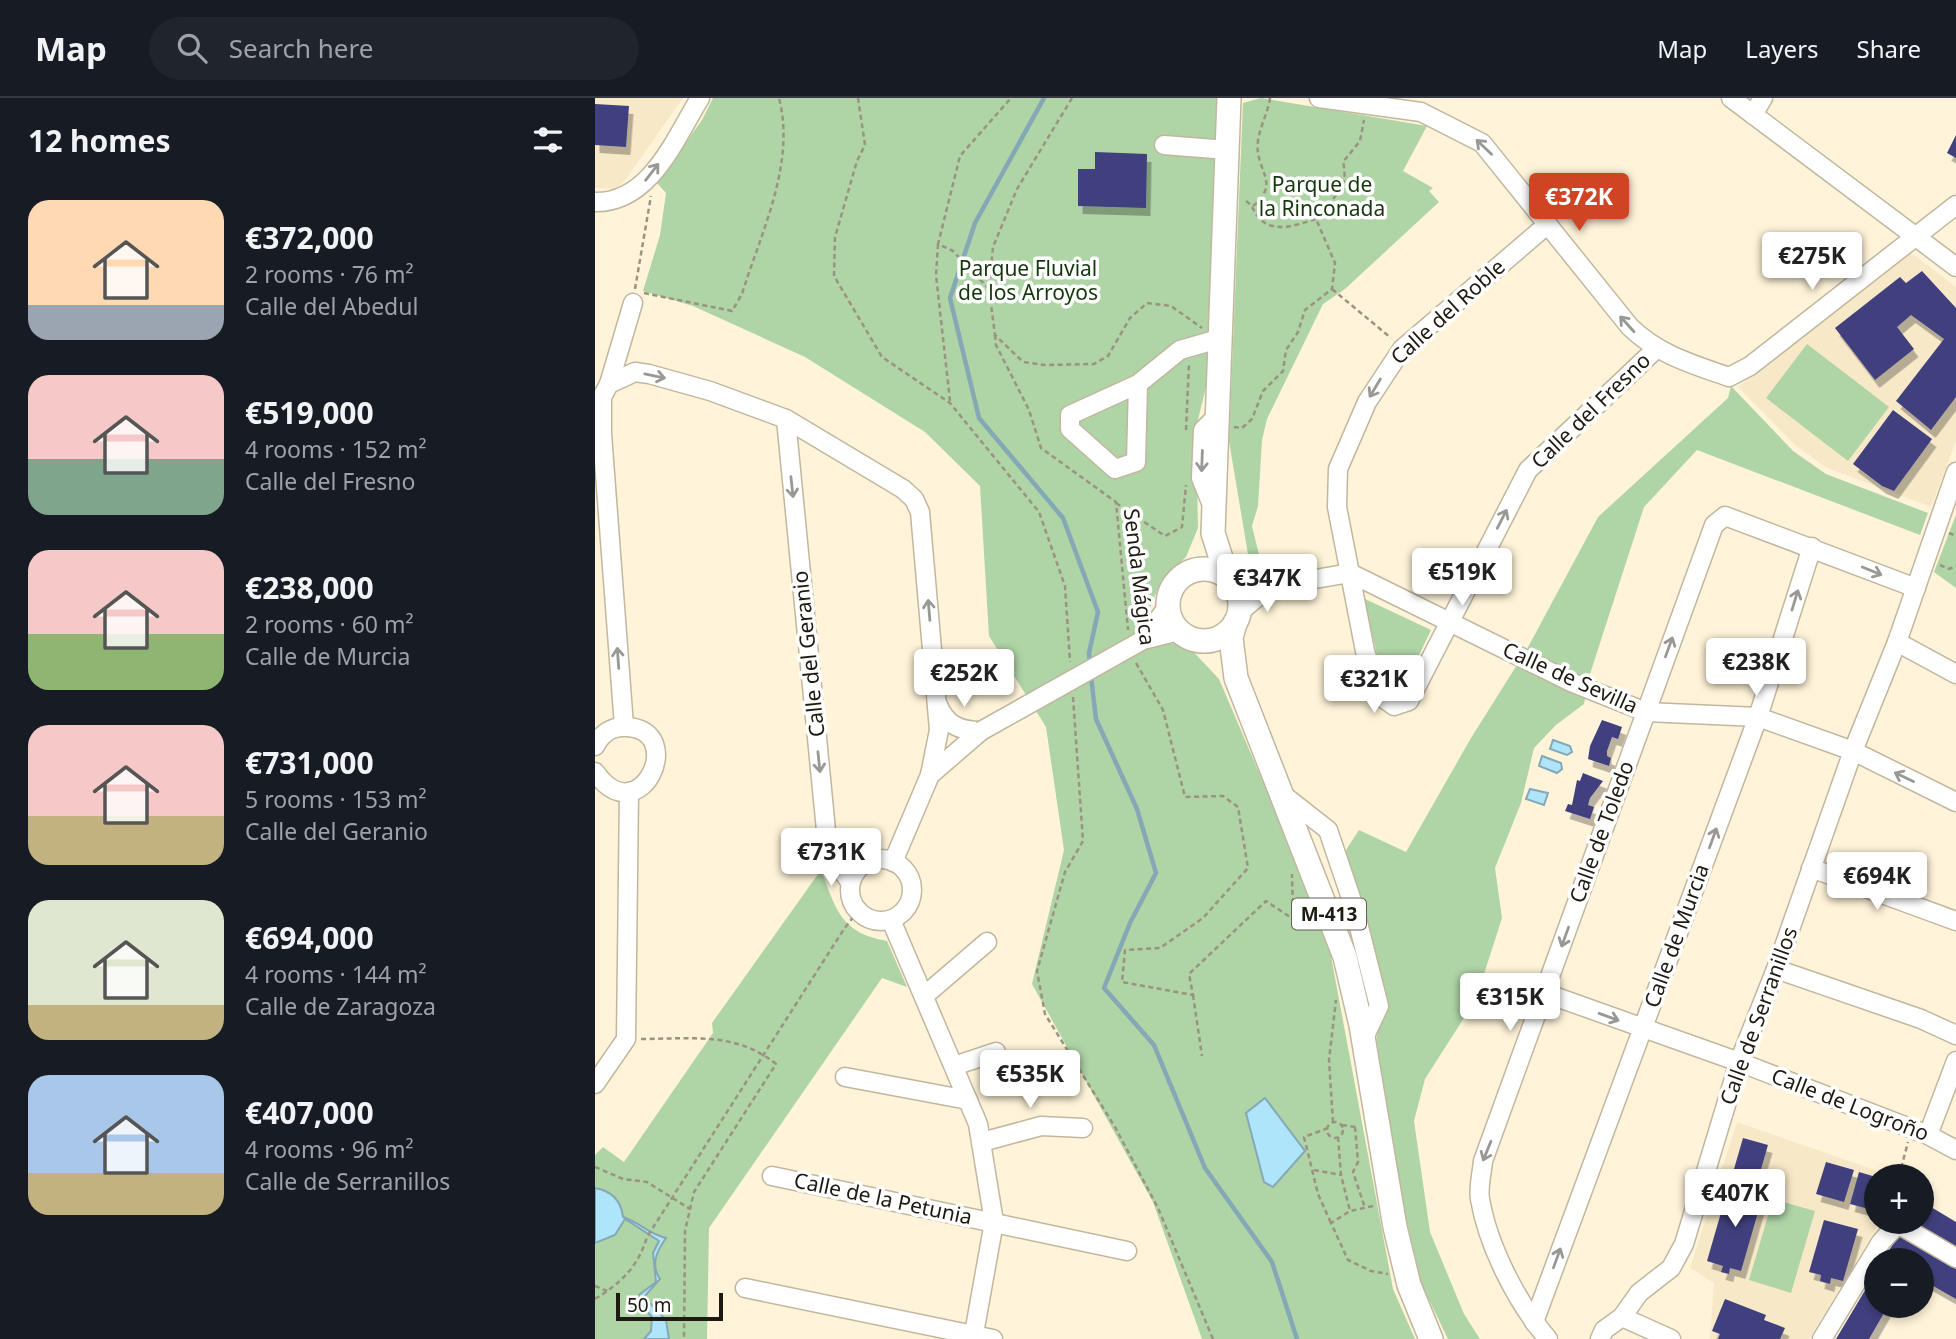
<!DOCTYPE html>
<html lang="en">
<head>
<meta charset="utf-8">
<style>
  :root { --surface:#171b24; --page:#20242c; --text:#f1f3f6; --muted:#9ea1a6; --line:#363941; --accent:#cf4523 }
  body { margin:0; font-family:"Noto Sans",sans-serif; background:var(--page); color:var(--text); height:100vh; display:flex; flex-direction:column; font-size:26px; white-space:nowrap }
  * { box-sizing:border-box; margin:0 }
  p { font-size:23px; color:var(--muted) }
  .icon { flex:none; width:38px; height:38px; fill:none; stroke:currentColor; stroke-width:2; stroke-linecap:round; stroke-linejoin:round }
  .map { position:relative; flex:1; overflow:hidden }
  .sheet { display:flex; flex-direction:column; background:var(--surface); width:595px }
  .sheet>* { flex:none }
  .tools { position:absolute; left:1269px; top:1066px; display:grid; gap:14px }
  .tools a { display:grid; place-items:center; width:70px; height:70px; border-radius:50%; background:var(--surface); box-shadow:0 4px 10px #0003; font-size:35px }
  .scale { position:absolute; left:21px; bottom:18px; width:107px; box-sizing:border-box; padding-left:7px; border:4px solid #1e1a11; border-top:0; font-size:19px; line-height:24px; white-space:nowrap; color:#1e1a11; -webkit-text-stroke:5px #fff; paint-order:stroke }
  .price { position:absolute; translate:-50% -60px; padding:0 16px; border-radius:7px; background:#fff; color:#222; font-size:23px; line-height:46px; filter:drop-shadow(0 2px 4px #0008) }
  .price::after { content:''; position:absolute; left:50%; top:42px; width:21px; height:16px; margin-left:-10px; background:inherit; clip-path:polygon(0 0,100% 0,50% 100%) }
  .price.active { background:var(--accent); color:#fff }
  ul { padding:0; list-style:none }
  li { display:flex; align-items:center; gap:21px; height:175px; padding:0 28px }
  li span { display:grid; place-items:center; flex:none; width:196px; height:140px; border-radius:21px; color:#555 }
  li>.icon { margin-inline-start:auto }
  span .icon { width:84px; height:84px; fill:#fffc; stroke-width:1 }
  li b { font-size:30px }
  h2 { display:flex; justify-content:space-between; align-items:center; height:84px; padding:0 28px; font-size:30px }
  header { display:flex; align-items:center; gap:42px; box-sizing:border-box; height:98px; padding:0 35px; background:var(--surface); border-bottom:2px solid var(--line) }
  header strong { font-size:33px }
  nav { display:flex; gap:38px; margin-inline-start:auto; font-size:24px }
  .search { width:490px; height:63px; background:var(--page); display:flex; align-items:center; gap:18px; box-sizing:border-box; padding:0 24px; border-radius:38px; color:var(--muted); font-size:26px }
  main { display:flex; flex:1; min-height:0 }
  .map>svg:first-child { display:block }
  .built { fill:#f7e9c8 }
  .green { fill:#afd4a6 }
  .water { fill:#afe5fb; stroke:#84a8b5; stroke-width:2 }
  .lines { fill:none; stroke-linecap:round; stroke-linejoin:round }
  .stream { stroke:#84a8b5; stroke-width:4.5 }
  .building { fill:#403f7e; filter:url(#shadow) }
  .minor-casing { stroke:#c1b79e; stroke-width:21 }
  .major-casing { stroke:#c1b79e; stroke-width:26 }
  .path { stroke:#9b9381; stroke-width:2.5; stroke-dasharray:5 3.5; stroke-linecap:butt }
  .minor { stroke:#fff; stroke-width:18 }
  .major { stroke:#fff; stroke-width:23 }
  .minor-bridge-casing { stroke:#c1b79e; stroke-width:21; stroke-linecap:butt }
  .minor-bridge { stroke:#fff; stroke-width:18 }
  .oneway { stroke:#9a9894 }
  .labels { text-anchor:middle; stroke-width:7; stroke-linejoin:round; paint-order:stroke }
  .shield { fill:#fff; stroke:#625f58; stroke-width:2 }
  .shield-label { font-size:19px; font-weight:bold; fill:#1e1a11 }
  .park-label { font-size:21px; fill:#15370c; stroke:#fff }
  .street-label { font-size:21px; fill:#1e1a11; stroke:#fff }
</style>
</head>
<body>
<header>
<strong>Map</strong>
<div class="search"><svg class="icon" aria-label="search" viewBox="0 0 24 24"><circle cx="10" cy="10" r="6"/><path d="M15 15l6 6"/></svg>Search here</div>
<nav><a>Map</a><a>Layers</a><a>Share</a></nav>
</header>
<main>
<section class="sheet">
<h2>12 homes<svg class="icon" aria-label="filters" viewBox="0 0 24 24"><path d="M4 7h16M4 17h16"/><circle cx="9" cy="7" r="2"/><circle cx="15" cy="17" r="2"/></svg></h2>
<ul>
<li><span style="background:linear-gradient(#ffd9b3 75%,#9aa5b1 0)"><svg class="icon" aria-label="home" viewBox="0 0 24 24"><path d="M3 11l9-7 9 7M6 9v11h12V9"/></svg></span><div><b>€372,000</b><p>2 rooms · 76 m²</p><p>Calle del Abedul</p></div></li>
<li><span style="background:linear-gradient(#f6c9c9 60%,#7fa58c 0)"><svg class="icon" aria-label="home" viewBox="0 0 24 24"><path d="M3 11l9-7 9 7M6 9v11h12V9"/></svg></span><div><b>€519,000</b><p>4 rooms · 152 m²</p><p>Calle del Fresno</p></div></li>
<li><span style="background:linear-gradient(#f6c9c9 60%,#8fb573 0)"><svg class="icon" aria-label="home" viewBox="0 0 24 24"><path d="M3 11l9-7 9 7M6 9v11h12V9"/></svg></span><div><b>€238,000</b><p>2 rooms · 60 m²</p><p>Calle de Murcia</p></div></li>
<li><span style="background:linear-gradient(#f6c9c9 65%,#c2b280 0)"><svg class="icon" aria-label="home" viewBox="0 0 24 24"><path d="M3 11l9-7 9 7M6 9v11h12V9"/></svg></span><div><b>€731,000</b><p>5 rooms · 153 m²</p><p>Calle del Geranio</p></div></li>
<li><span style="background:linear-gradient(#dfe7d0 75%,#c2b280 0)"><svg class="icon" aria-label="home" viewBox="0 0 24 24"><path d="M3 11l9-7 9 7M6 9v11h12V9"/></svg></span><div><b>€694,000</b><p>4 rooms · 144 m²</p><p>Calle de Zaragoza</p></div></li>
<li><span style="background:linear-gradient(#a9c7e8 70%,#c2b280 0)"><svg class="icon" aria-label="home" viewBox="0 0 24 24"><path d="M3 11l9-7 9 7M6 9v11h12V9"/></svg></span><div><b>€407,000</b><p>4 rooms · 96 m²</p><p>Calle de Serranillos</p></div></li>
</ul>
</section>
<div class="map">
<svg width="1361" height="1241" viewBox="0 0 1361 1241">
  <defs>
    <filter id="shadow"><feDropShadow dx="4.5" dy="8" stdDeviation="0" flood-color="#0004"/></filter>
  </defs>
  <rect width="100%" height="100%" fill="#fff4da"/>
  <!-- built -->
  <g class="built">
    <path d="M0,0H88L29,84L19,91L0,90Z"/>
    <path d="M1315,154L1361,189V343L1336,409L1232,370L1201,348L1143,289Z"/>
    <path d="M1142,1024L1297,1078H1281L1282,1128L1214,1241H1115L1119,1185L1095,1170Z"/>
  </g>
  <!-- green -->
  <g class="green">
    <path d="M118,0H625L614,212L613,281L601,330L603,430L591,459L566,483L553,515L571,545L592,547L624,581L703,766L735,853L798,1191L820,1241H607L558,1104L437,886L469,752L451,629L394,538L385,388L330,334L210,259L98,208L48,193L65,137L71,95L62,85L107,22Z"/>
    <path d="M666,0L832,28L808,73L838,90L834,93L844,104L750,191L728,206L672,321L667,342L663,408L657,428L670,481L657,480L634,343L648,5Z"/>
    <path d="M1212,246L1294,309L1253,363L1171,300Z"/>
    <path d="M1136,288L1198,353L1231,376L1333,415L1325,437L1102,352L1049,409L995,576L989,606L961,627L939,650L926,705L900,770L907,820L881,901L830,981L819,1023L835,1134L869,1216L885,1241H853L827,1187L807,1103L780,948L789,902L749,755L764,732L811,754L876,640L932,551L1003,419L1133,300Z"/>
    <path d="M1361,417V490L1339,474Z"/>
    <path d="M768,500L836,532L817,572L801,595L794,594L790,588Z"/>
    <path d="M226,772C241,812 246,835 292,843L312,889L287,880L114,1130L112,1241H0V1057L8,1049L29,1064L118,935L117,925Z"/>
    <path d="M1178,1101L1220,1113L1196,1195L1154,1182Z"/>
  </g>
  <!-- water -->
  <g class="water">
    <path d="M958,642L975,648L977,654L972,657L955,651Z"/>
    <path d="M947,658L966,665L967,671L962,675L944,668Z"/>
    <path d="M935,691L953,695L949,707L931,701Z"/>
    <path d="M670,1000L710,1053L678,1089L669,1084L651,1015Z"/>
    <path d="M0,1090C17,1093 26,1102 28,1119C44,1124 55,1137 71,1140C62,1153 55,1166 65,1181L49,1199L71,1222L74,1241H49L56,1233L57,1219L44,1204V1197L61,1184L58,1155L64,1143L30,1121L20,1137L0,1145Z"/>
  </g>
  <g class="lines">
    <!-- stream -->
    <g class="stream">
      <path d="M449,0L380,125L355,200L384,320L468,420L503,514L494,555L495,566"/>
      <path d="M496,578L501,621L542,711L561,775L535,825L509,890L559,947L610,1070L677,1164L702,1241"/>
    </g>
  </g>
  <!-- building -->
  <g class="building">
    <path d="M0,6L34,8L31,49L0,47Z"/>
    <path d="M1361,37V60L1352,55Z"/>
    <path d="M500,54L552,56L551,110L483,108V71H500Z"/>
    <path d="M1327,173L1361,210V299L1336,332L1301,303L1349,241L1316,217L1302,229L1319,251L1280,282L1240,230L1305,179L1311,185Z"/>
    <path d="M1298,312L1337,341L1299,393L1287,388L1258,366Z"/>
    <path d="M1007,622L1027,629L1023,641L1017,639L1012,653V658L1016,660L1014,668L993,661L995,648Z"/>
    <path d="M988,675L1008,683L995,700L993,707L999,709L995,721L970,713L973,706L977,707L982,682L985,683Z"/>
    <path d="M1148,1040L1173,1047L1164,1078L1139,1071Z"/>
    <path d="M1231,1064L1259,1072L1249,1104L1221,1096Z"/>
    <path d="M1264,1074L1281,1079V1113L1255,1106Z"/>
    <path d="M1134,1087L1168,1097L1146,1173L1135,1170L1134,1176L1126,1174L1128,1168L1112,1163Z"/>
    <path d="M1326,1103L1361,1124V1150L1316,1124H1326Z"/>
    <path d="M1229,1122L1263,1131L1248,1183L1236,1180L1235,1186L1225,1183L1226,1177L1214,1174Z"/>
    <path d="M1303,1138L1361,1171V1201L1326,1181V1162H1288Z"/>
    <path d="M1281,1174V1208H1293L1274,1241H1241Z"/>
    <path d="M1130,1201L1171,1217L1169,1222L1190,1230L1185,1241H1123L1125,1236L1117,1233Z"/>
  </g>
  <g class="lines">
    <!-- minor casing -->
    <g class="minor-casing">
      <g id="minor">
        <path d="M724,0L826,14L887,45L1035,229C1064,257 1097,266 1134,279L1155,268L1361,107"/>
        <path d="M1136,0L1361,169"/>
        <path d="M1158,17L1168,0"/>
        <path d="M569,47L632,52"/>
        <path d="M0,104C55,105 80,41 105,0"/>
        <path d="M953,126L807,251L772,304L743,371L742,409L770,553L784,597L799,608L814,603L933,372L1061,251"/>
        <path d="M14,286L38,205"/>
        <path d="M543,286L541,364L520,371L475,331V317L543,286L585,252L627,240"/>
        <path d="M191,321L233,753L255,784"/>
        <path d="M617,407L606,380L608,332L623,317"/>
        <path d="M640,489H674L755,475L978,585L1051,614L1163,619L1258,653L1361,704"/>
        <path d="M645,514L674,489"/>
        <path d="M548,542L573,508"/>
        <path d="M548,542L584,533"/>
        <path d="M1302,544L1361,576"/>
        <path d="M343,607C351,627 365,633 386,633"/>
        <path d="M29,628L7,336V299L14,286L40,274L54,276L115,293L191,321L308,391L319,401L325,414L344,632L335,677"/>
        <path d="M0,648C6,636 17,628 31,629C94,631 45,738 0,674"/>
        <path d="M687,696L733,732L759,809L784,908L769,940"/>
        <circle cx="286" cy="792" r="31"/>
        <path d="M298,764L335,677L386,633"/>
        <path d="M1216,770L1361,823"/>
        <path d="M296,822L383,1026L399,1124L378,1241"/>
        <path d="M1181,871L1326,921L1361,937"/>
        <path d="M950,895L1144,964L1333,1037L1361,1052"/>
        <path d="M329,898L392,844"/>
        <path d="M359,968L401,954"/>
        <path d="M250,979L373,1002"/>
        <path d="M0,986L31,941L34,694"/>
        <path d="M1333,1037L1361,963"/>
        <path d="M387,1044L446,1028L488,1030"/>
        <path d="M177,1078L532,1153"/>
        <path d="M150,1190L398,1241"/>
        <path d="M1027,1219L1076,1241"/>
        <path d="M939,1224L1163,619L1217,449"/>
        <path d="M953,1241C922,1205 893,1148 885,1101C883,1089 887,1075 888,1063L1119,427L1130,418L1321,490"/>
        <path d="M1005,1241L1009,1232L1027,1219L1044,1195L1076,1170L1089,1146L1144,964L1181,871L1258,653L1302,544L1361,374"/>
        <path d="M1227,1241L1286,1144L1303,1126L1361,1160"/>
      </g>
    </g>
    <!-- major casing -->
    <g class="major-casing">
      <g id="major">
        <circle cx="609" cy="507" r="36"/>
        <path d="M632,479L618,435L634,0"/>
        <path d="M640,525L636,540L641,580L750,859L766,927L800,1129L814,1187L836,1241"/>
      </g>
    </g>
    <!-- path -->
    <g class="path">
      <path d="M263,0L270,47L262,63L240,139L239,178L287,259L355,305L444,414L470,488L475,564"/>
      <path d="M477,0L422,91L398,149L394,191L400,237L428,264L450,267L499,266L513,258L535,220L552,205L576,208L607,230"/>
      <path d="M651,103C659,108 658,114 665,121C680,136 704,126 721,121"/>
      <path d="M658,108C687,84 659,72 663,43C665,28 673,15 675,0"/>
      <path d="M343,146L341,177L355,303"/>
      <path d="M40,191L56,98"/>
      <path d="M394,191L358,153L343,146L365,58L416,0"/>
      <path d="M737,191L796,240"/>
      <path d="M49,195L137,213L147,196C166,134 201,66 184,0"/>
      <path d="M400,237L401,247L434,312L446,350L521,404L533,532"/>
      <path d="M639,329L647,330L657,321L668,293L688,273L691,252L703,234L710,212L737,191L740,165L721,121C737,98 755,93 748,64L765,43L769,22"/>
      <path d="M591,332L594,265"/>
      <path d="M521,405L570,438L587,429L591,387"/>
      <path d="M1354,435L1361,438"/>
      <path d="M1345,467L1354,471L1361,468"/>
      <path d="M541,565L568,612L590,699L628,698L643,709L653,770L608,820L565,850L530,852L527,884L598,897L594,876L671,803L698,821L697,776"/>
      <path d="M478,599L488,743L470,774L442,873L450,916L520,1029L563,1110L618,1241"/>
      <path d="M598,897L607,958"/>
      <path d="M46,941C95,941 140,933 181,966L99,1094L90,1133L89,1241"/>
      <path d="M738,1024L734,962L741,902"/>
      <circle cx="740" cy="1032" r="8"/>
      <path d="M747,1027L761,1029"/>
      <path d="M760,1029L763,1064L758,1074L770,1110"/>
      <path d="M733,1030L709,1039L723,1096L736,1125"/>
      <path d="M743,1039L746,1077L755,1113"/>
      <path d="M0,1069L28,1081L52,1084L95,1111"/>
      <path d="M719,1072L746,1077"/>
      <path d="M1304,1078L1313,1044"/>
      <path d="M778,1108L755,1113L736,1125L753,1162L776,1173L793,1176"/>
      <path d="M0,1188L12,1193"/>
      <path d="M0,1201C26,1185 43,1169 52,1139L249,831L263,813"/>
    </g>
    <!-- minor -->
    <use href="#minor" class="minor"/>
    <!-- major -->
    <use href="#major" class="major"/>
    <!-- minor-bridge casing -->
    <g class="minor-bridge-casing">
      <path id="minor-bridge" d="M386,633L548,542"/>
    </g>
    <!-- minor-bridge -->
    <use href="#minor-bridge" class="minor-bridge"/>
  </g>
  <!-- one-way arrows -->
  <defs><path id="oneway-shaft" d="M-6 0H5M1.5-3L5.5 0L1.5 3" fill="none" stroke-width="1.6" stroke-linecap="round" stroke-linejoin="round" transform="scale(1.75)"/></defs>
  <g class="oneway">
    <use href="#oneway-shaft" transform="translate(889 49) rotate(-136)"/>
    <use href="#oneway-shaft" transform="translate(57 74) rotate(-52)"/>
    <use href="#oneway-shaft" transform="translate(1032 226) rotate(-132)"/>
    <use href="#oneway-shaft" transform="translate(60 278) rotate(12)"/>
    <use href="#oneway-shaft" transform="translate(780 290) rotate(121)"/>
    <use href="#oneway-shaft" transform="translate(607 363) rotate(92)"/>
    <use href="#oneway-shaft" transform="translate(197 389) rotate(84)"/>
    <use href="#oneway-shaft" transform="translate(907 421) rotate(-63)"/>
    <use href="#oneway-shaft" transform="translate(1277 473) rotate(22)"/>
    <use href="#oneway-shaft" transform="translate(1200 502) rotate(-73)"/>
    <use href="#oneway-shaft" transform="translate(334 512) rotate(-95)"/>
    <use href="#oneway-shaft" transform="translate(1074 549) rotate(-70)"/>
    <use href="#oneway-shaft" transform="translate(23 560) rotate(-94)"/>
    <use href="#oneway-shaft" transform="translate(224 664) rotate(84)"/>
    <use href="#oneway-shaft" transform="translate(1309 679) rotate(-154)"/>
    <use href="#oneway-shaft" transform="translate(1118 740) rotate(-70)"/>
    <use href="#oneway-shaft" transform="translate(970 839) rotate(110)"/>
    <use href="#oneway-shaft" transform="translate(1014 919) rotate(20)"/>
    <use href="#oneway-shaft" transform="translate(892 1053) rotate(112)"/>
    <use href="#oneway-shaft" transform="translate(962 1160) rotate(-70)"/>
  </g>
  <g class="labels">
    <!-- shield labels -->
    <rect class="shield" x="697" y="800.5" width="74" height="31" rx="5"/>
    <g class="shield-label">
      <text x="734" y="823">M-413</text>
    </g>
    <!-- park labels -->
    <g class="park-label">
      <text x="727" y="94">Parque de<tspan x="727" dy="24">la Rinconada</tspan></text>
      <text x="433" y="178">Parque Fluvial<tspan x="433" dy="24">de los Arroyos</tspan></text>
    </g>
    <!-- street labels -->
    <g class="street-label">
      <text transform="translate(853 214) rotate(-42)" y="7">Calle del Roble</text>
      <text transform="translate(996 313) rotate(-44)" y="7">Calle del Fresno</text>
      <text transform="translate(544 479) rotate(83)" y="7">Senda Mágica</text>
      <text transform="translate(214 556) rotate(-96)" y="7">Calle del Geranio</text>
      <text transform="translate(975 580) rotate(24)" y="7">Calle de Sevilla</text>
      <text transform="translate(1007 734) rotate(-70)" y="7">Calle de Toledo</text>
      <text transform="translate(1082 838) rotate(-70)" y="7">Calle de Murcia</text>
      <text transform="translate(1164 918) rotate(-70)" y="7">Calle de Serranillos</text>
      <text transform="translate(1255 1007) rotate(21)" y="7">Calle de Logroño</text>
      <text transform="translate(288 1101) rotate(12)" y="7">Calle de la Petunia</text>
    </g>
  </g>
</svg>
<div class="tools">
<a>+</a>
<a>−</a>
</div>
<div class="scale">50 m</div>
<b class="price active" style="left:984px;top:135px">€372K</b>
<b class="price" style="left:1217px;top:194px">€275K</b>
<b class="price" style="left:867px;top:510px">€519K</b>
<b class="price" style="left:672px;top:516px">€347K</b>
<b class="price" style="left:1161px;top:600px">€238K</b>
<b class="price" style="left:369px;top:611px">€252K</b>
<b class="price" style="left:779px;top:617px">€321K</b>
<b class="price" style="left:236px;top:790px">€731K</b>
<b class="price" style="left:1282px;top:814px">€694K</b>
<b class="price" style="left:915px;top:935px">€315K</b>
<b class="price" style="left:435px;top:1012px">€535K</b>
<b class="price" style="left:1140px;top:1131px">€407K</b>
</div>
</main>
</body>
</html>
